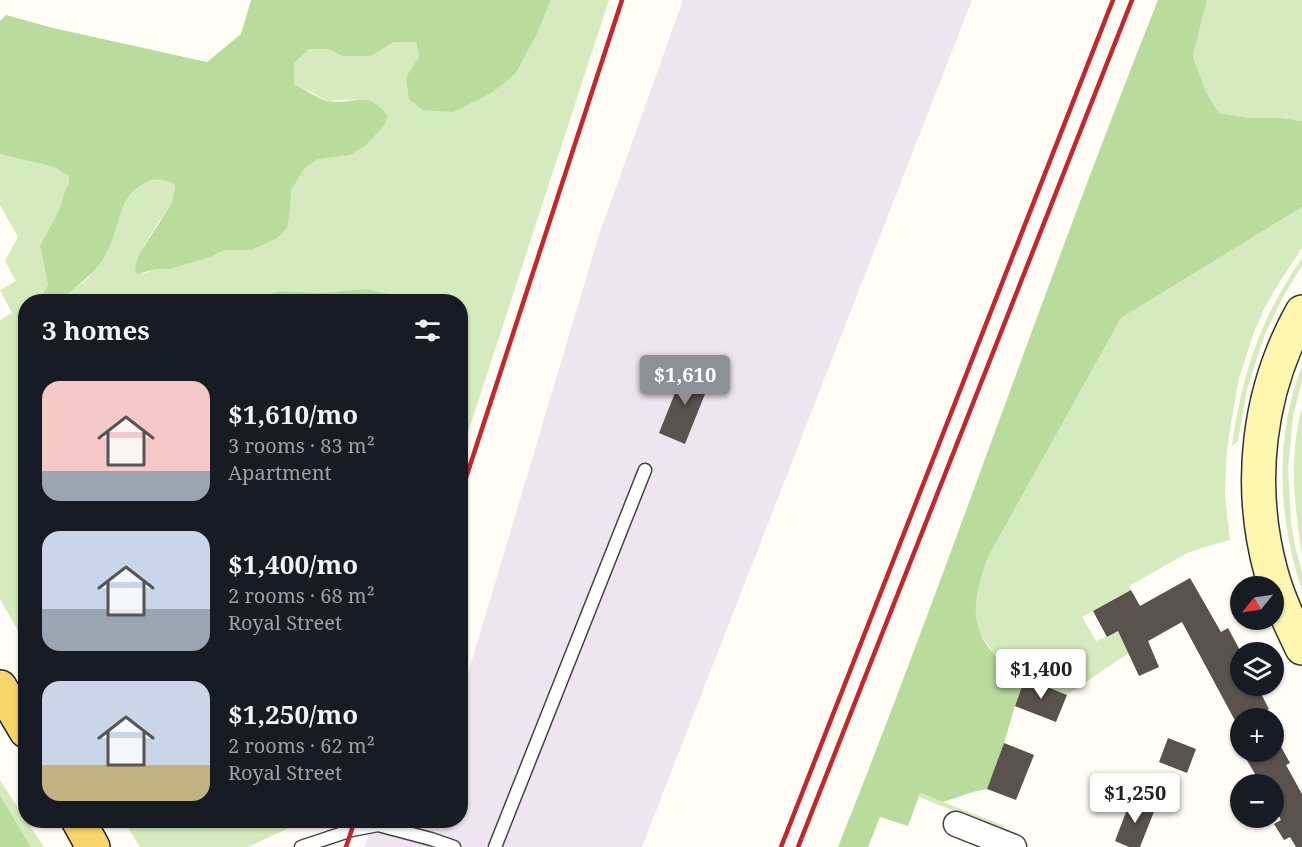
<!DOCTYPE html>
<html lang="en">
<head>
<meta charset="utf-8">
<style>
  :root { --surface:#171b24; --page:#242831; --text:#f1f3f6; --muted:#9ea1a6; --accent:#8c9099 }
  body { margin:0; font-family:"Noto Serif",serif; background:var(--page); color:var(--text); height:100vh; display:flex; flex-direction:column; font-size:22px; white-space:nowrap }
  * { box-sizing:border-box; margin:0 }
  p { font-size:20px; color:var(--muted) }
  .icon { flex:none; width:33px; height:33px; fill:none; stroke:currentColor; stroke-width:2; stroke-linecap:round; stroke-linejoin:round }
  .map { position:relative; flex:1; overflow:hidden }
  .drawer { position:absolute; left:18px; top:294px; width:450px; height:534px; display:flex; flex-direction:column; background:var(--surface); border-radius:24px; box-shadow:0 2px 4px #0004 }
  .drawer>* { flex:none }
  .needle { width:39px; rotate:240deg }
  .tools { position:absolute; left:1230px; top:576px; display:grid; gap:12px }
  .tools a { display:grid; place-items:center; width:54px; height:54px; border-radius:50%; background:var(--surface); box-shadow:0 2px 4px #0004; font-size:30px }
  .price { position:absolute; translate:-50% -51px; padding:0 14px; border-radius:6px; background:#fff; color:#222; font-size:20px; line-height:39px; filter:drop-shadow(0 2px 3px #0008) }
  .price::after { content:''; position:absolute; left:50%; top:36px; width:18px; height:14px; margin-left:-9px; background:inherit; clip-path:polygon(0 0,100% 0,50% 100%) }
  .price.selected { background:var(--accent); color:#fff }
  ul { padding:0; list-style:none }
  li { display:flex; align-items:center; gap:18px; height:150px; padding:0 24px }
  li span { display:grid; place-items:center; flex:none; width:168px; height:120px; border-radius:18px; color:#555 }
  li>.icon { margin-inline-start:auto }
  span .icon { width:72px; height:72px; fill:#fffc; stroke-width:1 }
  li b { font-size:26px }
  h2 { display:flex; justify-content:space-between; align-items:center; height:72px; padding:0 24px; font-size:26px }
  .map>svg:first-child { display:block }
  .industrial { fill:#eee6ef }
  .green { fill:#d5ebbd }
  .forest { fill:#b9dc9c }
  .building { fill:#5a524d }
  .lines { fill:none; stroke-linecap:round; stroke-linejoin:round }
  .lane-casing { stroke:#444; stroke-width:15 }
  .street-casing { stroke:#444; stroke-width:27 }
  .secondary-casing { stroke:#333; stroke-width:36 }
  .primary-casing { stroke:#222; stroke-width:36 }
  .lane { stroke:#fff; stroke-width:12 }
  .street { stroke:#fff; stroke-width:24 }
  .secondary { stroke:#fff6b0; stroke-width:33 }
  .primary { stroke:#f9d66b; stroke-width:33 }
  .rail { stroke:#c4262e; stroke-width:4.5 }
</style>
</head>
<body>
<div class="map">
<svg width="1302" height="847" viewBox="0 0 1302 847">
  <rect width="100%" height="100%" fill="#fffdf5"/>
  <!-- industrial -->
  <path class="industrial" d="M683,0H972L642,847H364L375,821L460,820L461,697L599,235Z"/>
  <!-- green -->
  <g class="green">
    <path d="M551,0H609L461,454L460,302L443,301L431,298L385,293L366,289L320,293L284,291L275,292L253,302H62C64,298 67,294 70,291C76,286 84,283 89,277C97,266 109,246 114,233C118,225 118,215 122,207C131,188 155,171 175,185C174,189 174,195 173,199C171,207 165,214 160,220C150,236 138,253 135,272L145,273L157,269H171L213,256L225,250H252L262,244L290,210V190L304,169L318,159L323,157L349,155L365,146L383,127L364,99L328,101L294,84V63L309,49H328L342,56H371L394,42H416L419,56L406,77L516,73L536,36Z"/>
    <path d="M1207,0H1302V121L1282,118H1249L1219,113L1206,92L1193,56Z"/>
    <path d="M0,154L54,167L69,176V182L65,191L59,210L40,246L48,286L41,296L36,301L26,302L25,312L22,317L26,333L25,643L0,599V320L12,313L0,290L16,281L5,261L18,237L0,205Z"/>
    <path d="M1302,207V248L1277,286L1264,309L1254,332L1239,378L1229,435L1226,463L1225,495L1230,540L1205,547L1187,553L1129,586L1131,590L1082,617L1096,641L1107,637L1145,616L1140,606L1159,595L1167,610L1157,616L1166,631L1118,660L1067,695L1025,678L995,655L978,631L975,607L978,582L988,557L1121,318Z"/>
    <path d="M1302,258V266L1285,293L1265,334L1247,389L1238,441L1232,446C1242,374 1260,319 1302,258Z"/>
    <path d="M1302,366V382L1293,416L1288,468L1291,523L1295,546L1302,573V590C1278,518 1274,437 1302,366Z"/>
    <path d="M1302,407V554C1294,505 1289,455 1302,407Z"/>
    <path d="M0,780L44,847H31L0,795Z"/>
    <path d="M920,793L1005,826L1001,830L919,797Z"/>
    <path d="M124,821H304L248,847H140Z"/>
  </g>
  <!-- forest -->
  <g class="forest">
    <path d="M251,0H551L536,36L516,73L493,92L453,112L422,110L409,99L406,77L419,56L416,42H394L371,56H342L328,49H309L294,63V84C304,89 318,99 328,101C356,106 367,87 388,117L383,127L365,146L350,155L318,159L304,169L291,190L290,210L287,228L277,238L252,250H225L213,256L171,269H157L137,274L135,272L136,264L140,253L170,206L173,199L175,185C168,180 161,179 153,180C148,181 144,184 140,186C124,196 121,212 116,229C113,239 108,250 103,259C93,277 74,285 62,301H36L41,296L48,286L40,246L59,210L65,191L69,182V176L54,167L0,154V21L6,15L53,28L207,62L241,34Z"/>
    <path d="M1158,0H1207L1193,56L1206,92L1219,113L1249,118H1282L1302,121V207L1121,318L988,557C975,593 966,625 995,655C1004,664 1016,671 1025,678L1015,706L1004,743L987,789L973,792L943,802L920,793L908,826L880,817L868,847H838C950,567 1046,280 1158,0Z"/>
    <path d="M366,289L385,293L431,298L443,301H253L275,292L284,291L320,293Z"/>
    <path d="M0,795L31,847H0Z"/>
  </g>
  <!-- building -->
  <g class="building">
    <path d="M685,368L711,379L685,444L659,433Z"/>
    <path d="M1190,578L1221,632L1228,628L1241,652L1240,686H1257L1269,709L1262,713L1265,718H1240V730L1182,622L1148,641L1159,667L1139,676L1118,631L1107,637L1093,611L1131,590L1140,606Z"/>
    <path d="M1025,678L1067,695L1056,722L1015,706Z"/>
    <path d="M1274,734L1290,763L1286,765L1302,794V847H1296L1290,837L1284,840L1274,824L1281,820L1274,807V784H1261L1242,752H1274Z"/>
    <path d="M1168,738L1196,749L1187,773L1159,762Z"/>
    <path d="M1004,743L1034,755L1016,800L987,789Z"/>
    <path d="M1131,799L1155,809L1140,847H1129L1115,841Z"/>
  </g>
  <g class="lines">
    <!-- lane casing -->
    <g class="lane-casing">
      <g id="lane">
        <path d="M301,847L352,830L378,825L431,839L454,847"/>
        <path d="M495,847L645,470"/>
      </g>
    </g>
    <!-- street casing -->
    <g class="street-casing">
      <path id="street" d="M956,824L1014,847"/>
    </g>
    <!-- secondary casing -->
    <g class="secondary-casing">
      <path id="secondary" d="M1302,312C1258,391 1247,484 1271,572C1278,598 1290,623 1302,648"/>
    </g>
    <!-- primary casing -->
    <g class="primary-casing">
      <g id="primary">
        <path d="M0,687L26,731"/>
        <path d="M78,820L93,847"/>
      </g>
    </g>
    <!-- lane -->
    <use href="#lane" class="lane"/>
    <!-- street -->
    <use href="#street" class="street"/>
    <!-- secondary -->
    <use href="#secondary" class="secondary"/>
    <!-- primary -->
    <use href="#primary" class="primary"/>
    <!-- rail -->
    <g class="rail">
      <path d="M460,496L622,0"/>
      <path d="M346,847L355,820"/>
      <path d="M781,847L1113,0"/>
      <path d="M798,847L1132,0"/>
    </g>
  </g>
</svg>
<div class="tools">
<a><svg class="needle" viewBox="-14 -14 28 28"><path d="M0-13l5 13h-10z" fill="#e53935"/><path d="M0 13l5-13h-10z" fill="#9ea1a6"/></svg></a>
<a><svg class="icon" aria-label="layers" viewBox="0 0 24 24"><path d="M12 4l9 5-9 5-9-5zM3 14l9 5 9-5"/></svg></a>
<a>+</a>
<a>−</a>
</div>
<b class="price selected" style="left:685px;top:406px">$1,610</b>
<b class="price" style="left:1041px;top:700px">$1,400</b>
<b class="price" style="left:1135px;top:824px">$1,250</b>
<section class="drawer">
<h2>3 homes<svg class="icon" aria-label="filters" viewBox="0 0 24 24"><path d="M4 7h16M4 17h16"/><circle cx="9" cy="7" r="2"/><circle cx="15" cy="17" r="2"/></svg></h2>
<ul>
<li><span style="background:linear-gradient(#f6c9c9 75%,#9aa5b1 0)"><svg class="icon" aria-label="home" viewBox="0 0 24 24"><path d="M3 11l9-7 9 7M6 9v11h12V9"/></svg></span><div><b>$1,610/mo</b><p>3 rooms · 83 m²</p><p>Apartment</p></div></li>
<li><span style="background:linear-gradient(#c9d6e8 65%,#9aa5b1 0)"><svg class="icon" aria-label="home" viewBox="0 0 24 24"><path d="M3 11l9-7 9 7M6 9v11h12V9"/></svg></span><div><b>$1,400/mo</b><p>2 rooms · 68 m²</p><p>Royal Street</p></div></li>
<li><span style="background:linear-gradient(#c9d6e8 70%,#c2b280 0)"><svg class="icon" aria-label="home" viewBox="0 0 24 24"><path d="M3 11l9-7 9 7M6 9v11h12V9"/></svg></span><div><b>$1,250/mo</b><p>2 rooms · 62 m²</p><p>Royal Street</p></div></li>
</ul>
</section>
</div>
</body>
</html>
